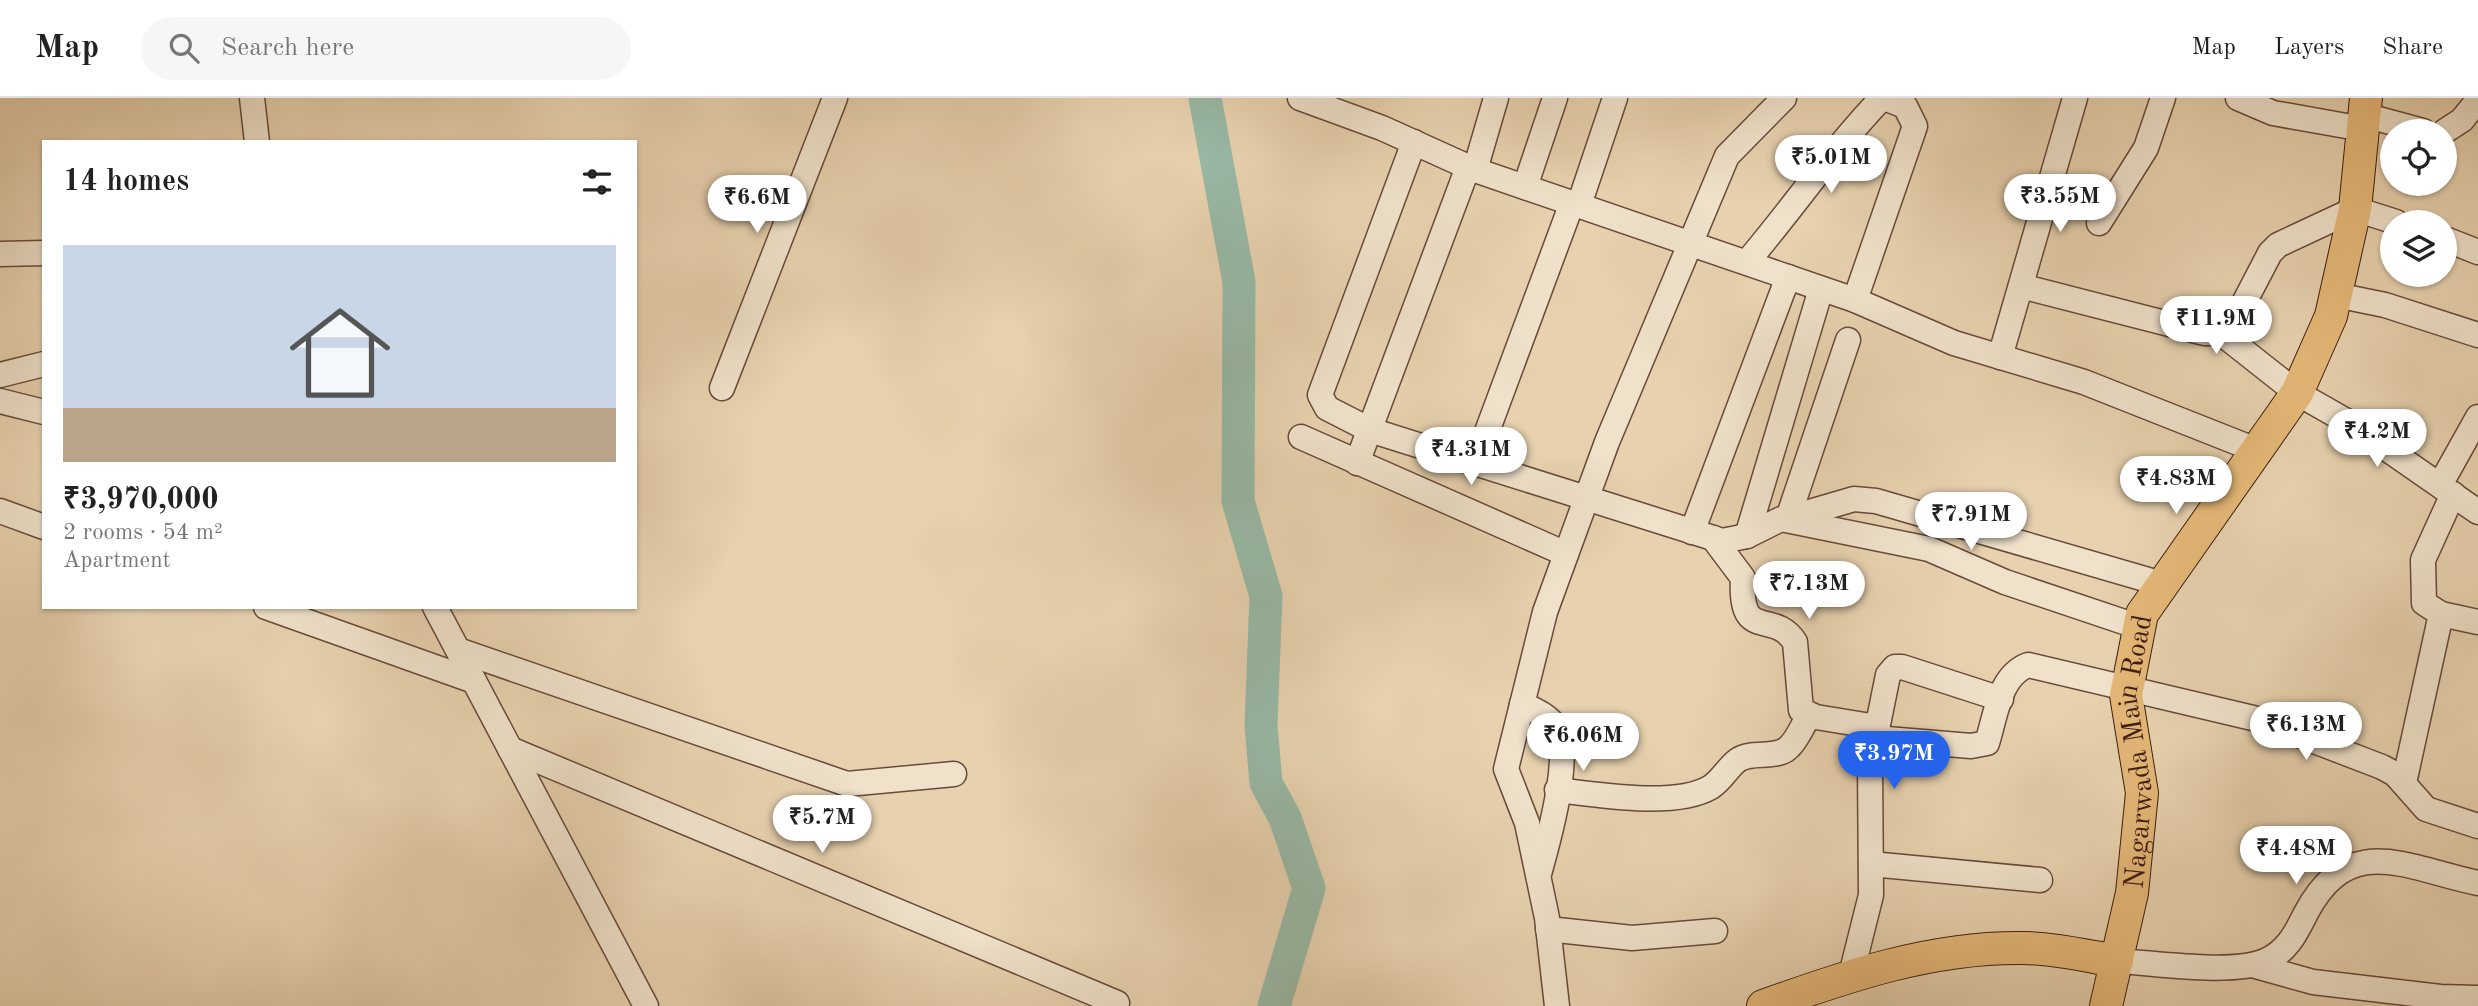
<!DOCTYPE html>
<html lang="en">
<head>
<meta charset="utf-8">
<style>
  :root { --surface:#fff; --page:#f6f6f6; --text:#222; --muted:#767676; --line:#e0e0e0; --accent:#2563eb }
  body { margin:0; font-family:"Old Standard TT",serif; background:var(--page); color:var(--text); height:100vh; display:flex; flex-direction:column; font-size:26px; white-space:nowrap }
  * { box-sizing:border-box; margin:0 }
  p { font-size:23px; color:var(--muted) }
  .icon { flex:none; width:38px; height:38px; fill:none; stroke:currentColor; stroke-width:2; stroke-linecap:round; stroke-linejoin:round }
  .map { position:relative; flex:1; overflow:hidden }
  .side { position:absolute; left:42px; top:42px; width:595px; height:469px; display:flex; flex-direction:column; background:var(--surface); border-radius:0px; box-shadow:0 2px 5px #0004 }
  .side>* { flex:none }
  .buttons { position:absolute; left:2380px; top:21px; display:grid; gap:14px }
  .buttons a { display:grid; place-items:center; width:77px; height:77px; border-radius:50%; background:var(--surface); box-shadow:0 2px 5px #0004; font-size:35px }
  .price { position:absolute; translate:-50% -60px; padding:0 16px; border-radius:24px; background:#fff; color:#222; font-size:23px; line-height:46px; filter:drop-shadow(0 2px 4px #0008) }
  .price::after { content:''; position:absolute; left:50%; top:42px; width:21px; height:16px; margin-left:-10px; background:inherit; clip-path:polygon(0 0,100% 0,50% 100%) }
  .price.selected { background:var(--accent); color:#fff }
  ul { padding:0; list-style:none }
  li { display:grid; align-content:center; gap:14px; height:371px; padding:0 21px }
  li+li { border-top:2px solid var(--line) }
  li span { display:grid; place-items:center; height:217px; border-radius:0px; color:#555 }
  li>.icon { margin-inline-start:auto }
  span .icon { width:126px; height:126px; fill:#fffc; stroke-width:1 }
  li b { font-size:30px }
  h2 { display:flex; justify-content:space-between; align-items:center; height:84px; padding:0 21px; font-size:30px }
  header { display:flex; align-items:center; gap:42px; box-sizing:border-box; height:98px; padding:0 35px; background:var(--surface); border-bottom:2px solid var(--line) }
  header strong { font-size:33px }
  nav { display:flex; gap:38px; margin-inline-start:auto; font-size:24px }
  .search { width:490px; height:63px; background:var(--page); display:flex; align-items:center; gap:18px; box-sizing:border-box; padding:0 24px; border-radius:38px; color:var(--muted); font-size:26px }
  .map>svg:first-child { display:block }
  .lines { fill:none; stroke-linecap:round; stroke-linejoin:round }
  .river { stroke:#98b8a5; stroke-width:33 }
  .minor-casing { stroke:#684a39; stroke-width:27 }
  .major-casing { stroke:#3e1d12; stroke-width:34 }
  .minor { stroke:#efe1ca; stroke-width:24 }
  .major { stroke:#e4b877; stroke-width:32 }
  .labels { text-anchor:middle; stroke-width:5; stroke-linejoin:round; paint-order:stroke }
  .street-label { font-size:28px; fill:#3e1d12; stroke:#efe1ca }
</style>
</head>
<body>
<header>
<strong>Map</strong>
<div class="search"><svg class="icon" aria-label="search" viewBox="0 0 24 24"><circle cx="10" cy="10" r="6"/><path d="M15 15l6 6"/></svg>Search here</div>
<nav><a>Map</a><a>Layers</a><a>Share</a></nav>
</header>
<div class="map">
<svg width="2478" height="908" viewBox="0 0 2478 908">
  <rect width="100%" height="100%" fill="#e7d1ae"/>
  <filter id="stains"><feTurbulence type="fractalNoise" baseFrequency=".00286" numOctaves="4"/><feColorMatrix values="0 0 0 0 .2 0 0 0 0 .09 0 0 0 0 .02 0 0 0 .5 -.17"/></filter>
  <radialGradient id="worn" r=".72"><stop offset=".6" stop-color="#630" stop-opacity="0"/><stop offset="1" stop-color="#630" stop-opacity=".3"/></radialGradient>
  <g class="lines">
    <!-- river -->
    <path class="river" d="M1205,0L1239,184L1238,403L1266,498L1261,627L1266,685L1285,720L1309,790L1274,908"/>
    <!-- minor casing -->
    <g class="minor-casing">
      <g id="minor">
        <path d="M252,0L257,44"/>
        <path d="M1300,0L1382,30L1475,72L1855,202L1954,245L2084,284L2256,352"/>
        <path d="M2238,0L2273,15L2363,31"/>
        <path d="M2364,17L2423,33"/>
        <path d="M2445,33L2462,22L2478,2"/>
        <path d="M1414,44L1320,297L1327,310L1370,332L1713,440L1722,443L1747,438"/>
        <path d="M1475,72L1496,0"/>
        <path d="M1525,89L1555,0"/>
        <path d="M1579,107L1615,0"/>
        <path d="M2099,125L2146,50L2163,0"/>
        <path d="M2445,141L2478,154"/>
        <path d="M0,156L44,155"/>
        <path d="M1747,164C1793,110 1833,51 1882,0"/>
        <path d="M2021,188L2204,235H2221L2232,228L2270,155L2278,147L2355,111L2396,124"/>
        <path d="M1821,191L1747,438L1781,421L1929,451L2005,484L2139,529"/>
        <path d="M2336,197L2385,207L2478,237"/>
        <path d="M1855,202L1915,28L1905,8L1884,0"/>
        <path d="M2221,235L2297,295L2348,324L2478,414"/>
        <path d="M2000,259L2075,0"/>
        <path d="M0,277L44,266"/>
        <path d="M722,290L835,0"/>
        <path d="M0,303L44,314"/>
        <path d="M1301,339L1566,456"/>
        <path d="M1357,365L1468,69"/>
        <path d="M1475,366L1572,105"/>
        <path d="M2440,387L2478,319"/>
        <path d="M0,413L44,429"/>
        <path d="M1788,420L1848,242"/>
        <path d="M1789,420L1854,401L1876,403L2162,486"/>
        <path d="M1692,434L1788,179"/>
        <path d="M1713,440L1743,480C1739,546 1773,510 1795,544L1801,612L1816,619L1877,629"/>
        <path d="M266,509L474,583"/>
        <path d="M435,509L646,908"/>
        <path d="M2441,516L2478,524"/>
        <path d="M458,552L847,686L954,676"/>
        <path d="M1522,606C1535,612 1549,618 1557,631C1572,659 1548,744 1539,776"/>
        <path d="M1875,640L1971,648L1987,645C1996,617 1999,578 2028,567L2257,621L2382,669L2395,676L2426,711L2478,728"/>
        <path d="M510,651L1117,905"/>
        <path d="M2404,685L2441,516L2424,505L2423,462L2453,396"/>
        <path d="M1557,692C1598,697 1676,710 1711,689C1722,682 1728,669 1738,662C1752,652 1777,662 1789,649C1797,642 1803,627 1809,617"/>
        <path d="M1871,766L2040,782"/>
        <path d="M1548,831L1632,840L1715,833"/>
        <path d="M2117,863C2156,865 2231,877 2265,863C2287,854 2296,835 2306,815C2349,733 2406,770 2478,785"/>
        <path d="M2252,867L2313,884L2440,899L2478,900"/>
        <path d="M1851,877L1871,797L1870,666L1888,577L1895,569H1902L2001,601"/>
        <path d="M1557,908L1547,820L1527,725L1506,671L1545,514L1607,344L1727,58L1784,0"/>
      </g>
    </g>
    <!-- major casing -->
    <g class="major-casing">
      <g id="major">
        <path d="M1763,908C1847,878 1931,849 2022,850C2053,850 2086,858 2117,863"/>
        <path id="s1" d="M2106,908L2132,795L2142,695L2126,597L2142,516L2297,295L2331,218L2355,111L2366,0"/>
      </g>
    </g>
    <!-- minor -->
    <use href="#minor" class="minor"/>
    <!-- major -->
    <use href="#major" class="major"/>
  </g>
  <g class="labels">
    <!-- street labels -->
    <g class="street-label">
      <text dy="10" stroke="none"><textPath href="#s1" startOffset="259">Nagarwada Main Road</textPath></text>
    </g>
  </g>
  <rect width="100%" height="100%" filter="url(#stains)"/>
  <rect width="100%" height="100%" fill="url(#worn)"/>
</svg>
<div class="buttons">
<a><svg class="icon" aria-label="locate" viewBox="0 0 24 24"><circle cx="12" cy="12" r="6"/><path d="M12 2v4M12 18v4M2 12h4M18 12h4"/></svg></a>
<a><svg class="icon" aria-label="layers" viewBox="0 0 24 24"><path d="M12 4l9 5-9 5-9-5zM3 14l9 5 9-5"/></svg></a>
</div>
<b class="price" style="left:1831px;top:97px">₹5.01M</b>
<b class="price" style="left:2060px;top:136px">₹3.55M</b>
<b class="price" style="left:757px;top:137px">₹6.6M</b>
<b class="price" style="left:2216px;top:258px">₹11.9M</b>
<b class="price" style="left:2377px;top:371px">₹4.2M</b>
<b class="price" style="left:1471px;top:389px">₹4.31M</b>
<b class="price" style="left:2176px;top:418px">₹4.83M</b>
<b class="price" style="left:1971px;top:454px">₹7.91M</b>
<b class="price" style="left:1809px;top:523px">₹7.13M</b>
<b class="price" style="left:2306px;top:664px">₹6.13M</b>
<b class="price" style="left:1583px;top:675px">₹6.06M</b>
<b class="price selected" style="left:1894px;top:693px">₹3.97M</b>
<b class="price" style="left:822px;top:757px">₹5.7M</b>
<b class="price" style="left:2296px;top:788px">₹4.48M</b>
<section class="side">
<h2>14 homes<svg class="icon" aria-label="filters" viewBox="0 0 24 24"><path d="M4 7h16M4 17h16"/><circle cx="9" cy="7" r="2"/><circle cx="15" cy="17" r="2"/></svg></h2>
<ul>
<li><span style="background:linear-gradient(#c9d6e8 75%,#b9a48a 0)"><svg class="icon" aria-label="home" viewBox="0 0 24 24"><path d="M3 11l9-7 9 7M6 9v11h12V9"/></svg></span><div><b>₹3,970,000</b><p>2 rooms · 54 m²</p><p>Apartment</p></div></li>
</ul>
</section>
</div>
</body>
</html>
